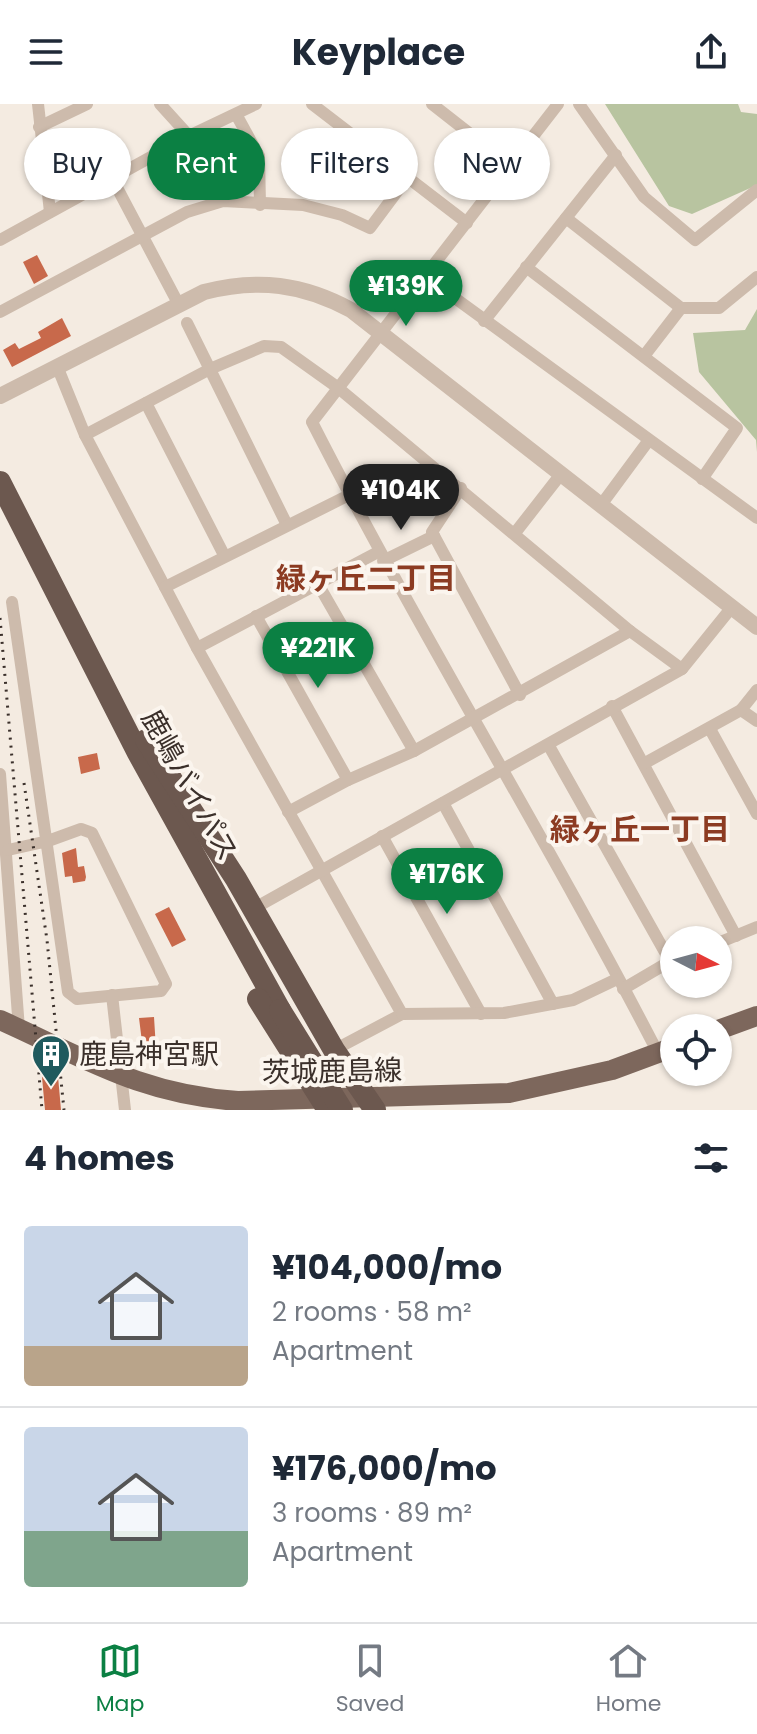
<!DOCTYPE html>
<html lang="en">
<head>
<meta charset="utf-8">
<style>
  :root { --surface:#fff; --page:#f2f2f3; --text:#1f2937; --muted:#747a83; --line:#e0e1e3; --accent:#0b8043 }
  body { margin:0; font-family:Poppins,"Noto Sans JP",sans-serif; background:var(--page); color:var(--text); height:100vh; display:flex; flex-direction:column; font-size:30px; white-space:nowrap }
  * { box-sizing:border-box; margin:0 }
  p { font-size:26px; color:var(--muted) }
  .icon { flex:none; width:44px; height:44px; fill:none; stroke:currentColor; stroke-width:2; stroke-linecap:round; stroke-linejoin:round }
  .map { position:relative; height:1006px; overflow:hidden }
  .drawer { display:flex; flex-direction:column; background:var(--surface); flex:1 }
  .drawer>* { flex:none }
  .banner { position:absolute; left:24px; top:24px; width:710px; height:72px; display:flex; gap:16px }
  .needle { width:52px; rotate:96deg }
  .fabs { position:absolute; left:660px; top:822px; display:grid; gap:16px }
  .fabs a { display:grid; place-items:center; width:72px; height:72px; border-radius:50%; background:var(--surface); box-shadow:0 2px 6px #0004; font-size:40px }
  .price { position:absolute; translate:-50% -68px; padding:0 18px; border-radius:28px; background:var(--accent); color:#fff; font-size:26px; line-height:52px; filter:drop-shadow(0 2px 4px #0008) }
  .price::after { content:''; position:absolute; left:50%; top:48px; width:24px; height:18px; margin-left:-12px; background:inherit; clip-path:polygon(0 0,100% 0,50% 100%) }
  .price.current { background:#222; color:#fff }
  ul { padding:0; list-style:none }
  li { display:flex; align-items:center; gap:24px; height:200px; padding:0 24px }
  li+li { border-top:2px solid var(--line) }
  li span { display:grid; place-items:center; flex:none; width:224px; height:160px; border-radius:8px; color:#555 }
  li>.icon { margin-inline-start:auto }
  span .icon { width:96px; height:96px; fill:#fffc; stroke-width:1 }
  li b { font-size:34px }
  h2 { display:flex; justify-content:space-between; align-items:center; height:96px; padding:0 24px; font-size:34px }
  .chip { padding:0 28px; border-radius:36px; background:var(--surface); box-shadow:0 2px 6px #0004; font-size:28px; line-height:72px }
  .chip.current { background:var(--accent); color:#fff }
  header { display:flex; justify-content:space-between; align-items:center; height:104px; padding:0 24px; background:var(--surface); font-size:36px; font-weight:700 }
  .tabs { display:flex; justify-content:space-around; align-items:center; height:112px; border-top:2px solid var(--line); background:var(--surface); font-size:22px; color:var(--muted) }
  .tabs a { display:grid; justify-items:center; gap:4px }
  .tabs .current { color:var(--accent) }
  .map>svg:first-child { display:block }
  .green { fill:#b8c4a0 }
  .building { fill:#c8694b }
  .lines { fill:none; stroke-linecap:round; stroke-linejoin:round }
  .minor { stroke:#cdbbac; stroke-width:12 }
  .tertiary { stroke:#cdbbac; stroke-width:16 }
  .primary { stroke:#7d675c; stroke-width:20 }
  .trunk { stroke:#6c584f; stroke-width:22 }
  .rail { stroke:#3b302b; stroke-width:3; stroke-dasharray:2 6; stroke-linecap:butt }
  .trunk-bridge { stroke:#6c584f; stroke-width:22 }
  .labels { text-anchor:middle; stroke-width:8; stroke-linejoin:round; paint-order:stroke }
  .street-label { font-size:28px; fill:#3b302b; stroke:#fbf5ee }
  .poi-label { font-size:28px; fill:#3b302b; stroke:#fbf5ee; text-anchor:start }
  .neighbourhood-label { font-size:30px; font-weight:bold; fill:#8c3b22; stroke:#fbf5ee }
</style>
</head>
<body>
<header><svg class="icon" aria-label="menu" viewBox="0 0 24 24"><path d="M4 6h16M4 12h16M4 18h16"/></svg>Keyplace<svg class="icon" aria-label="share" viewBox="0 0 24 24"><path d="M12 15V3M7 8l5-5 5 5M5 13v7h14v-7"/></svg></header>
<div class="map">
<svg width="757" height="1006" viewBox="0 0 757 1006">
  <rect width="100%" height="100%" fill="#f4ebe1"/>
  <!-- green -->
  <g class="green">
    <path d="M605,0H738L741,8L757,10V81L692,110L669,102Z"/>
    <path d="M757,205V348L756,336L699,268L693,229L745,226Z"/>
  </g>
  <!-- building -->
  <g class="building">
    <path d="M75,52L87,74L72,82L60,60Z"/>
    <path d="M37,151L48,172L34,180L23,158Z"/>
    <path d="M62,214L71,232L12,263L3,246L15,239L19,245L41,234L38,228Z"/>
    <path d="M97,649L100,665L81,670L78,653Z"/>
    <path d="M76,744L78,763L84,762L86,773L85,777L73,779L72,772L65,773L62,749Z"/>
    <path d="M169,803L186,836L172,843L155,810Z"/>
    <path d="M154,913L156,945L143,946L139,914Z"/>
    <path d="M57,961L61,1006H45L41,962Z"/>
  </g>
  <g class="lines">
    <!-- minor -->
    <g class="minor">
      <path d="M38,0L50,108"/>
      <path d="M160,0L189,32"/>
      <path d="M312,0L467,119"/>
      <path d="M432,0L511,62"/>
      <path d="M558,0L312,318C421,532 548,736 658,949"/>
      <path d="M579,0L644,93L695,136L757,86"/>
      <path d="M237,12L259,52L260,101"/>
      <path d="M39,23L87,0"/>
      <path d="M113,76L179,201"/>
      <path d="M566,114L681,204"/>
      <path d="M0,136L189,32L256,0"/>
      <path d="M526,163L737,324L702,375"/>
      <path d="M426,173L757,414"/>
      <path d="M0,208L187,108L223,97L303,101L342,111L370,124L408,73"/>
      <path d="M484,217L616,51"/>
      <path d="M187,219L287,421"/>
      <path d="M644,252L681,204H719L757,173"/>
      <path d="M57,262L85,331L197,544L402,910L334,946"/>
      <path d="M146,299L224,451"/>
      <path d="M85,331L210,265L264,242L281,243L337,283L630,527L682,565"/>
      <path d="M461,384L432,428L520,591"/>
      <path d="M601,401L649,336"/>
      <path d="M515,429L561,370"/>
      <path d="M383,457L434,432"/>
      <path d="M318,480L414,647"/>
      <path d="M165,483L349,391"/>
      <path d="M256,512L348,676"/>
      <path d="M197,544L378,448"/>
      <path d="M612,602L736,832"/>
      <path d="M741,606L757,617"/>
      <path d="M710,625L757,710"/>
      <path d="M549,642L670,857"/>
      <path d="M645,659L741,606L757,586"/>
      <path d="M0,670L19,925"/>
      <path d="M443,699L553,900"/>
      <path d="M288,708L348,676L414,647L630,527"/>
      <path d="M382,732L481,910"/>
      <path d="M8,746L48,737L81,725L92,729L166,880L161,887L77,895L68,888L12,498"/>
      <path d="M253,805L682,565L732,503"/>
      <path d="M718,839L757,823"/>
      <path d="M623,885L674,855"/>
      <path d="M112,891L125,1006"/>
      <path d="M402,910L504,909L573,896L617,875"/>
    </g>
    <!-- tertiary -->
    <path class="tertiary" d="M0,292L204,188C258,174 303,180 351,206L757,523"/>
    <!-- primary -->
    <g class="primary">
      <path d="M0,916C87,955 140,990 238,997L509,989L612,966L674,943"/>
      <path d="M718,926L757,912"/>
    </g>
    <!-- trunk -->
    <g class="trunk">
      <path d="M0,378L138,649L280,906"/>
      <path d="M146,636L236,775L334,946L375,1006"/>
      <path d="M258,895L328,1006"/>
    </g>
    <!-- rail -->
    <g class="rail">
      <path d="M0,514L42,1006"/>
      <path d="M24,679L47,836L64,1006"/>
    </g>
    <!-- trunk-bridge -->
    <path class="trunk-bridge" d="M280,906L342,1006"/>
  </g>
  <!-- icons -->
  <defs>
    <g id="building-pin" transform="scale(2)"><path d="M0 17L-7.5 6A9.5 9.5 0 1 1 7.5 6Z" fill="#1f5a5e" stroke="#fbf5ee"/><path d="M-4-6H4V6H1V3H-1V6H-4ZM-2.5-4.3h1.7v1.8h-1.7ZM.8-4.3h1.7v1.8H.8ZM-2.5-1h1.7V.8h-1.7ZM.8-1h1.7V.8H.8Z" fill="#fff"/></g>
  </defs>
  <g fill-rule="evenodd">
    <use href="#building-pin" x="51" y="950"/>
  </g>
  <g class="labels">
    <!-- street labels -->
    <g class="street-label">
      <text transform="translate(190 681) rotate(61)" y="10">鹿嶋バイパス</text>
      <text transform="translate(332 967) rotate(-1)" y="10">茨城鹿島線</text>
    </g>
    <!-- poi labels -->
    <g class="poi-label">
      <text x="79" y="960">鹿島神宮駅</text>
    </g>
    <!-- neighbourhood labels -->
    <g class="neighbourhood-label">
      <text x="366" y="485">緑ヶ丘二丁目</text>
      <text x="640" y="736">緑ヶ丘一丁目</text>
    </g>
  </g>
</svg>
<div class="fabs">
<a><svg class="needle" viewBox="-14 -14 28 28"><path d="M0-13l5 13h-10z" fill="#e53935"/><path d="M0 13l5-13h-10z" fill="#747a83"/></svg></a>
<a><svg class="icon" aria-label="locate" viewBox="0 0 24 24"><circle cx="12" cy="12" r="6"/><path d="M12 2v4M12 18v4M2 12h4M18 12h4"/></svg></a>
</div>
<b class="price" style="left:406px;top:224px">¥139K</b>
<b class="price current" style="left:401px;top:428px">¥104K</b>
<b class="price" style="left:318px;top:586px">¥221K</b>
<b class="price" style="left:447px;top:812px">¥176K</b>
<div class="banner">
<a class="chip">Buy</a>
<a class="chip current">Rent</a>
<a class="chip">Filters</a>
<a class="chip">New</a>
</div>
</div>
<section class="drawer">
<h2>4 homes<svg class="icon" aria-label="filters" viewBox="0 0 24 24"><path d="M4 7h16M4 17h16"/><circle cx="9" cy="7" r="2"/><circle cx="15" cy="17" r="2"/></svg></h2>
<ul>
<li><span style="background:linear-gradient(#c9d6e8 75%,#b9a48a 0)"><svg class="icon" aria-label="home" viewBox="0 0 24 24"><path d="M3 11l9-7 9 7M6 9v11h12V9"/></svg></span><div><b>¥104,000/mo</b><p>2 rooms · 58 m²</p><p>Apartment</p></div></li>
<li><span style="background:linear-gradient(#c9d6e8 65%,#7fa58c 0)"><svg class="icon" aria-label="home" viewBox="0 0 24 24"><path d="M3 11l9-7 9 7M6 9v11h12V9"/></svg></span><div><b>¥176,000/mo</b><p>3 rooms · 89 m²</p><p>Apartment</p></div></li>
</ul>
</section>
<nav class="tabs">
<a class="current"><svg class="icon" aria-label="map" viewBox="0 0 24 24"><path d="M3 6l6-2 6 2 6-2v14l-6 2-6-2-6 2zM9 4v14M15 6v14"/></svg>Map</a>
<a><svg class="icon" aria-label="saved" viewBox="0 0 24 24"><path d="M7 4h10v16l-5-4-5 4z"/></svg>Saved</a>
<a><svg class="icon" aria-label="home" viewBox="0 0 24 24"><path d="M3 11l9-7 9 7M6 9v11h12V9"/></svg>Home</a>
</nav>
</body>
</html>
